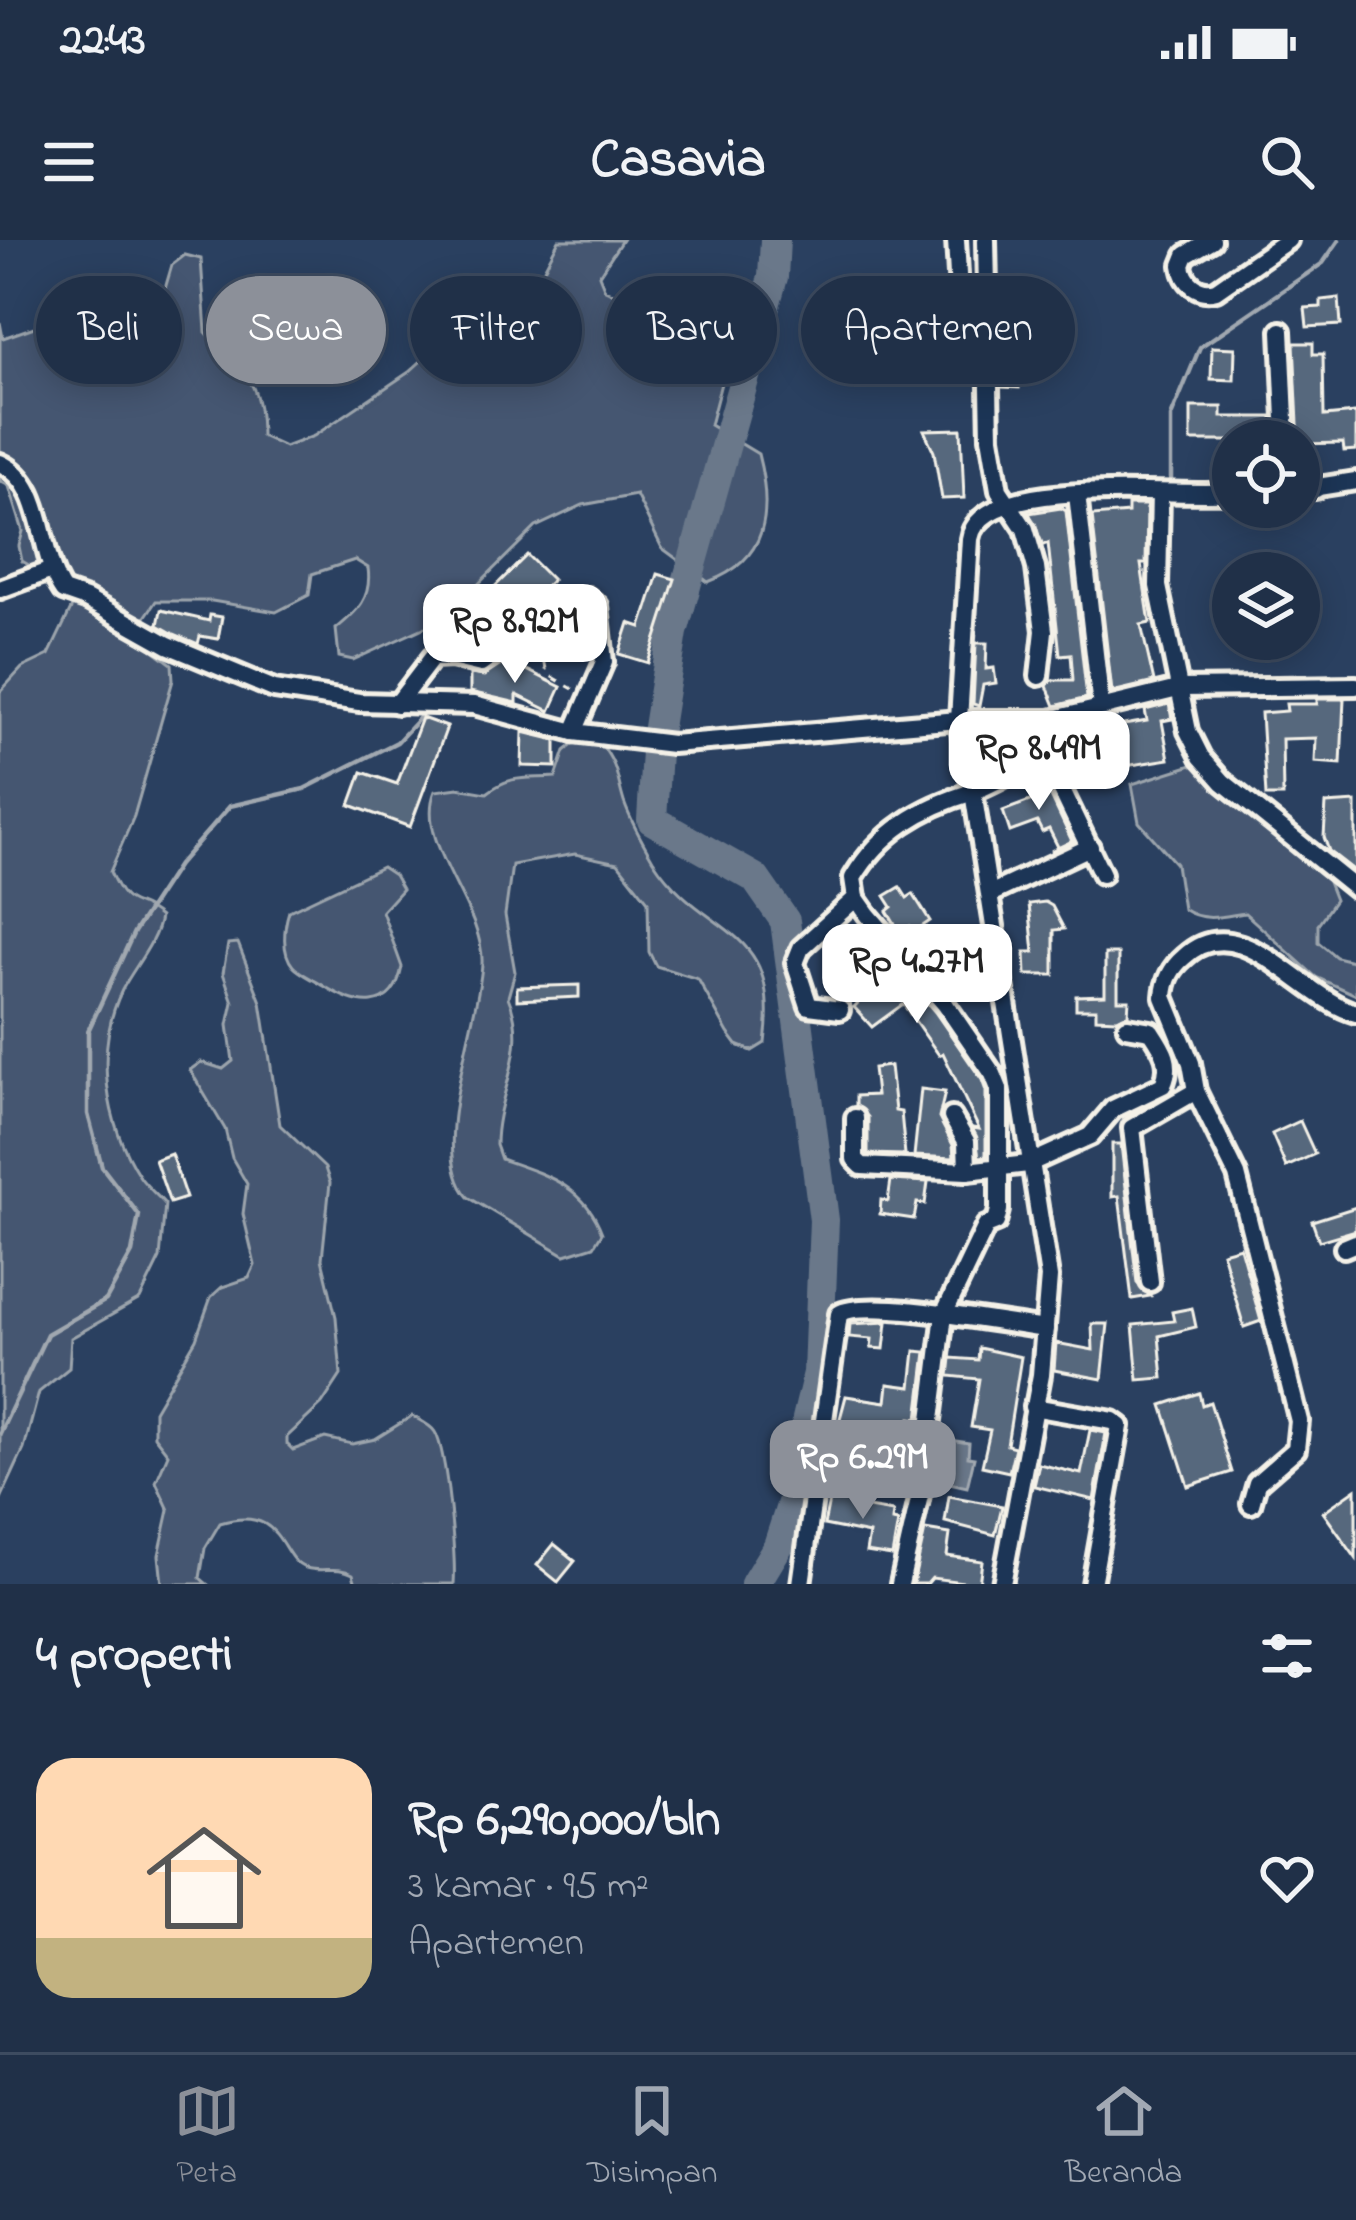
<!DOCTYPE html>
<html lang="id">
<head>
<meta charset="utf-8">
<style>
  :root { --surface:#203048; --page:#28384f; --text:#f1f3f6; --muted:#a2a9b4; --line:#3d4b60; --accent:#8c9099 }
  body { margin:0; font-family:"Indie Flower",sans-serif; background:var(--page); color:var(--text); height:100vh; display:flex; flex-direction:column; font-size:45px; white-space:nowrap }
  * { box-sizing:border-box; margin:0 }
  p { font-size:39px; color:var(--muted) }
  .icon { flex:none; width:66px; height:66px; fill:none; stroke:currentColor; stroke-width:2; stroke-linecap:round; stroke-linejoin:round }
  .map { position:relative; height:1344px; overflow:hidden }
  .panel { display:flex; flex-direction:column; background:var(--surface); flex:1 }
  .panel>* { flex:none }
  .guide { position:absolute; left:36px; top:36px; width:1284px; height:108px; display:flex; gap:24px }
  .controls { position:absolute; left:1212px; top:180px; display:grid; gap:24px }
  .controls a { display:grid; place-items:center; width:108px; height:108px; border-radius:50%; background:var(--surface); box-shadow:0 6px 30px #0003,0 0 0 3px var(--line); font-size:60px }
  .price { position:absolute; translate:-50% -102px; padding:0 27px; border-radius:24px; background:#fff; color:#222; font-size:39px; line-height:78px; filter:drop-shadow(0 3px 6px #0008) }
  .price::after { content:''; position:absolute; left:50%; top:72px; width:36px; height:27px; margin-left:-18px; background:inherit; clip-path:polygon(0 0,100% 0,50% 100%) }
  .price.active { background:var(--accent); color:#fff }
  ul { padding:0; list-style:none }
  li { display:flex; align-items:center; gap:36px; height:300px; padding:0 36px }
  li+li { border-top:3px solid var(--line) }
  li span { display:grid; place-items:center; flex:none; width:336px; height:240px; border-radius:36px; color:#555 }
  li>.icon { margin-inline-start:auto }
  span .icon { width:144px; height:144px; fill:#fffc; stroke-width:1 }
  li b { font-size:51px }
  h2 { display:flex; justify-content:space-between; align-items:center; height:144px; padding:0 36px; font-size:51px }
  .pill { padding:0 42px; border-radius:54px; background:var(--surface); box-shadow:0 6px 30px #0003,0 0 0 3px var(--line); font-size:42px; line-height:108px }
  .pill.active { background:var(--accent); color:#fff }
  .status { display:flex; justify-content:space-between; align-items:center; height:84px; padding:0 60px; background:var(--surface); direction:ltr }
  .status svg { height:33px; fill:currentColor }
  header { display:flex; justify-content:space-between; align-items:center; height:156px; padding:0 36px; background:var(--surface); font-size:54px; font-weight:700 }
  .tabs { display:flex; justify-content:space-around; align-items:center; height:168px; border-top:3px solid var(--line); background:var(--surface); font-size:33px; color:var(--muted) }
  .tabs a { display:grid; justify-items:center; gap:6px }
  .tabs .active { color:var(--accent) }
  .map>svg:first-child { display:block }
  .green { fill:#445771; stroke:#9ca4ac; stroke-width:3 }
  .water { fill:#6a788a; stroke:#a1a8b0; stroke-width:3 }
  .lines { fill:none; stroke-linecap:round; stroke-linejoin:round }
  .stream { stroke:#a1a8b0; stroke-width:4.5 }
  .river { stroke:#6a788a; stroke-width:30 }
  .building { fill:#56677d; stroke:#f4f1e8; stroke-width:3 }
  .minor-casing { stroke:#f4f1e8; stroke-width:26 }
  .path { stroke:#f4f1e8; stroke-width:3; stroke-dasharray:9 9; stroke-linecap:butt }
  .minor { stroke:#1d3557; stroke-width:16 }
</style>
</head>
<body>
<div class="status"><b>22:43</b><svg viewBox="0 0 49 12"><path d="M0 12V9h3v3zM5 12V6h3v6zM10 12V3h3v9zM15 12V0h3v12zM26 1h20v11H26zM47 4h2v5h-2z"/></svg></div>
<header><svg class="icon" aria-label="menu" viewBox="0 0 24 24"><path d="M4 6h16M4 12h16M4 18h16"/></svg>Casavia<svg class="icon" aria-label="search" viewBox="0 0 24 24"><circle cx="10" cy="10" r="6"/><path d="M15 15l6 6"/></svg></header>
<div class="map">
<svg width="1356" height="1344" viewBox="0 0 1356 1344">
  <rect width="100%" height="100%" fill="#2a4060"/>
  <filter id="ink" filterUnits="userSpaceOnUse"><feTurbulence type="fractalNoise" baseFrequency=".00833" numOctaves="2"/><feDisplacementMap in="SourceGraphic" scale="24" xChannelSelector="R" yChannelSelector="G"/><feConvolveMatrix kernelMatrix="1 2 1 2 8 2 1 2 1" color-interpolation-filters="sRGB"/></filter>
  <g filter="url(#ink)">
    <!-- green -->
    <g class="green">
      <path d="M559,0H622L599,35L605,50L618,56L639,35L659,33L672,59L727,86L732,101L710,185L758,214C773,272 768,320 708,342L662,308L636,255L583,265L536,287L443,379L353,420L339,417L336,389C358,371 372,358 368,328L355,320L312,334L309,355L276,372L212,361H156L133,395L172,424L173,440L134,576L110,632C129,674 133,654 160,677C157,701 134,727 122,750C94,808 105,883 140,937C146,946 157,955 165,964L160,1018L140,1059L71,1098L69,1128L39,1152L24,1209L0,1261V452L22,428L49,415L72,367L65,346L22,321L19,306L23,291L9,246L0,241V82L3,98L40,85L151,71L157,76L172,25L185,15L201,19L206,92C242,133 261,136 261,196L285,207L314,196L409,132L484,64L532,52Z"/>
      <path d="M576,502L601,504C619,528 616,536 624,562C631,582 643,603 653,620C704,700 782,681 765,803L752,811L737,805L728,793L698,739L656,726L649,712L648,661L618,623L575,614L512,625L505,675L515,732L508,757C531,810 496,852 496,905L501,919C547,935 585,946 602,993L594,1006L565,1015L468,957C427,911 479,782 482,724C485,669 414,603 435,551L458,548L487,553C511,534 526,539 556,537L565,511Z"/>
      <path d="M1192,525L1326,637L1335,660L1318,684V702L1336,717L1356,722V755L1316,737L1245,673C1223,676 1204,683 1183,669L1176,624L1139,582L1132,544Z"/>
      <path d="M382,627L394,635L402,649L382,671L402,727C393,774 357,767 324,746C315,740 300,734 293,726C281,712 284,687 289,671Z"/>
      <path d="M238,703L261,762L280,885L325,928L330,943L322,1019L336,1077L341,1135L322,1164L287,1197V1204L293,1210L325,1198L352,1204L375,1199L412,1176C419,1180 431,1185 435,1192C447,1211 456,1319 454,1344H356L353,1334C336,1325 323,1333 306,1328C279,1321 285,1263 220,1283L205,1308L200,1338L207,1344H162L159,1315L169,1270L156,1242L168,1214L154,1196V1171L196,1099L211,1057L222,1047L249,1038L255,1025L243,974L247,944L232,918L225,889L190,830L201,822L223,829L233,821L228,785L233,762L223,733L228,704Z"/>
    </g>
    <!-- water -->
    <path class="water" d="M943,1199L969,1203L968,1217L974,1218L967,1247L937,1240Z"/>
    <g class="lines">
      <!-- stream -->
      <g class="stream">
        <path d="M1171,241V177L1200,107L1323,23L1339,0"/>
        <path d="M0,1193L47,1094L106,1060L132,1013L139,975L102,927L88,874V791L134,692L178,625L230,566L304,549L397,502L427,470"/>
      </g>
      <!-- river -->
      <path class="river" d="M755,1344L778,1306L802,1232L807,1179L818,1133L824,980L785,681L755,638L652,580L657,494L673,392L773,37L775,0"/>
    </g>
    <!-- building -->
    <g class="building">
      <path d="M1339,58L1341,85L1307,87L1305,68L1321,67V60Z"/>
      <path d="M1000,83H1019V148L1002,147Z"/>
      <path d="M1294,103H1313V114H1323L1324,176L1356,173V210L1344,211L1343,203L1299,204Z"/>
      <path d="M1212,107L1235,108L1234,140L1211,139Z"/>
      <path d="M1191,167H1222V177H1272L1273,201H1191Z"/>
      <path d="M961,189L964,258L942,259L934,212L924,190Z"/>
      <path d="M1128,265H1147L1146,324H1141L1150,383L1141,385L1154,442L1112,452L1092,276L1128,273Z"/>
      <path d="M1061,268L1066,271L1087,458L1055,466L1047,446L1051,440H1073L1071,414L1060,415L1048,303L1043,305L1029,273Z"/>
      <path d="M527,315L552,340L477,410L454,387Z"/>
      <path d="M658,334L675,339L648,423L619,414L629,383L641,387Z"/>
      <path d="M161,370L209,381L210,375L222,377L218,399L200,396L198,404L174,394L158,385Z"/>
      <path d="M976,403H987L986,429L994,428L996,443L983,445L979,466L973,464Z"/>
      <path d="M507,421H517V425L561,447L550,471L517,455V463L470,452V434L484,436Z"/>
      <path d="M1317,459H1344L1341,524L1315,522L1316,498L1282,499L1283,556H1266L1261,473L1287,471L1286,464H1317Z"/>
      <path d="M1169,464L1172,479L1162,481L1169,519L1106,529L1095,490L1147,481L1145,470Z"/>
      <path d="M422,478L447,487L410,587L350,565L362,532L397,544Z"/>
      <path d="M523,492L556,500V527L522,526Z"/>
      <path d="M1039,531L1072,601L1051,611L1058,607L1049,589L1042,592L1037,582L1010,592L1003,571L1035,559L1028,537Z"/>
      <path d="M1356,562V632L1329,611L1324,597L1326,564Z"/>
      <path d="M900,647L907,658L913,654L930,681L914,692L910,686L900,693L887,671L892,667L885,656Z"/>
      <path d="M1045,662L1052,666L1064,689L1054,690V735H1026L1025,712H1034L1029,664Z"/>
      <path d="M878,706L935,772L982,840L986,851V916L979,917L973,888L979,889L943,813L939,815L903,764L872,787L854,767L862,759L842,736Z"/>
      <path d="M1105,714H1118V760H1129L1128,774L1117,779L1096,778V769H1076V756L1105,755Z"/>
      <path d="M579,745V757L517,760V747Z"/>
      <path d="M890,826L895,871L901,872L905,915L868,914V877L856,865V856L876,855L873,828Z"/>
      <path d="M921,849L945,852L939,878L953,905L954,918L914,916Z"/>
      <path d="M1300,881L1315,914L1286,927L1272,894Z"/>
      <path d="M1112,904H1121L1137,1043L1150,1056L1132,1059L1119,956L1112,957Z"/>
      <path d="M171,914L186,958L170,963L155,920Z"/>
      <path d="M891,940L928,942L925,964L917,963L914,979L880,974L881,960L888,961Z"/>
      <path d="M1356,967V990L1319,1001L1312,981Z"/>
      <path d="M1240,1007L1261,1081L1244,1087L1222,1012Z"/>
      <path d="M1192,1068L1196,1087L1159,1096L1163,1138L1138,1140L1133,1085L1174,1081L1172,1072Z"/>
      <path d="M887,1082L884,1109L871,1108L872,1099L849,1097L850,1084Z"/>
      <path d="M1092,1084H1108L1102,1139L1054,1130L1056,1103L1093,1110Z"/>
      <path d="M979,1108L1021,1117L1007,1205L1015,1207L1009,1232L982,1226L990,1190L971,1187L979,1139L949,1136L951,1118L978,1120Z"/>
      <path d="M915,1111L926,1112L918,1179L911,1178L908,1224L896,1221L894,1228L865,1224L863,1232L837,1228L842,1202L834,1201L846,1156L886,1162L888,1144L911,1147Z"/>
      <path d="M1199,1153L1202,1165L1210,1162L1232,1232L1188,1246L1162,1165Z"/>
      <path d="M1090,1190L1106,1193L1094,1260L1034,1246L1039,1224L1081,1234Z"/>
      <path d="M1356,1249V1318L1323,1272Z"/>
      <path d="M831,1251L864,1258L862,1267L893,1272L892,1281L898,1282L892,1316L866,1312L869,1294L824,1285Z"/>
      <path d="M949,1256L1002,1266L995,1295L945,1282Z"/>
      <path d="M925,1290L950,1294L947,1316L982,1321L979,1344L932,1338L927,1344H913Z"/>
      <path d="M554,1304L575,1321L558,1342L537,1325Z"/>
    </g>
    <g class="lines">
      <!-- minor casing -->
      <g class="minor-casing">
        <g id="minor">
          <path d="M956,0L960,69L985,93"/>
          <path d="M986,0L990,197L999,250L1025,289L1036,328L1044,391L1039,436"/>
          <path d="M1212,0L1186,15L1182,25C1184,43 1199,55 1216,50L1288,0"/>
          <path d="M1281,91L1286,201"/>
          <path d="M894,106L964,75"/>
          <path d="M0,223C47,244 37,313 63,351L86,359L168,405L274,449L359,462L474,465L574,492L672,504L959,480H1051L1182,448L1356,446"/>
          <path d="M1299,229L1316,249"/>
          <path d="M1299,250L1356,241"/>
          <path d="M1160,253L1158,346L1188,491L1201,517L1223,542L1356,649"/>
          <path d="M1077,254L1101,467"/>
          <path d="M0,349L49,331"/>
          <path d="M397,464L432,418L452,417L481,424L572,359L587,357L598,366L604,422L574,492"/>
          <path d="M1041,507L1102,634"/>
          <path d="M992,653L1090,607"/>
          <path d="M840,770L809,766L795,723L801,708L856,658"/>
          <path d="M952,877L966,901L967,931"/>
          <path d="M855,878V919L862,926L967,931L1028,924L1090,896L1113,869L1163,845C1173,823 1163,809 1151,791L1127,787"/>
          <path d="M1344,1008L1356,1003"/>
          <path d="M1150,1042L1132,888L1196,851"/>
          <path d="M1033,1167L1113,1181L1120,1186L1092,1344"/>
          <path d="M1251,1264L1257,1243L1296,1209L1299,1181L1237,935L1196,851L1191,823L1164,757C1165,740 1171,728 1184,717C1240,664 1303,760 1356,773"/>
          <path d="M801,1344L839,1074C864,1057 1008,1084 1045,1089"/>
          <path d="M900,1344L924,1237L944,1074L986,986L996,982L999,970V849L993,834L945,764L868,675L856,658L853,638C880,592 922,567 973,552L959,480L970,299C980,232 1180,258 1233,252"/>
          <path d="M1002,1344L1041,1135L1049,1037L973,552C1006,537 1046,520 1051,480"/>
        </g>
      </g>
      <!-- path -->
      <g class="path">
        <path d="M1220,222H1233"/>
        <path d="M541,404L547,434L573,449"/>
      </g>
      <!-- minor -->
      <use href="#minor" class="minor"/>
    </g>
  </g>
</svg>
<div class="controls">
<a><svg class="icon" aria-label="locate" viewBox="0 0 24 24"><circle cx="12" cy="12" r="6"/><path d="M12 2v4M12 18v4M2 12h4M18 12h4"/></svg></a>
<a><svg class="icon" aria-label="layers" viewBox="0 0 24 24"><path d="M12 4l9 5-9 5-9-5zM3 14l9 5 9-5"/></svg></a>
</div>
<b class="price" style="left:515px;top:446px">Rp 8.92M</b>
<b class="price" style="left:1039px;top:573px">Rp 8.49M</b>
<b class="price" style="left:917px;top:786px">Rp 4.27M</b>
<b class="price active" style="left:863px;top:1282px">Rp 6.29M</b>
<div class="guide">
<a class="pill">Beli</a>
<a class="pill active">Sewa</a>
<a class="pill">Filter</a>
<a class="pill">Baru</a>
<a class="pill">Apartemen</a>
</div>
</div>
<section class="panel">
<h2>4 properti<svg class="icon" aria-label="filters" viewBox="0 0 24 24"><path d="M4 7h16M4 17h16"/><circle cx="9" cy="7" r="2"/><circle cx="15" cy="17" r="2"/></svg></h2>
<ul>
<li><span style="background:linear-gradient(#ffd9b3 75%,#c2b280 0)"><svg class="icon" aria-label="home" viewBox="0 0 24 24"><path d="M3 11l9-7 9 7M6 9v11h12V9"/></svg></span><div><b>Rp 6,290,000/bln</b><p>3 kamar · 95 m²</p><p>Apartemen</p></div><svg class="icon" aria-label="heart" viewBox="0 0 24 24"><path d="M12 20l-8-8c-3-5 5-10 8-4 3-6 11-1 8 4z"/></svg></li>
</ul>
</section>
<nav class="tabs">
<a class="active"><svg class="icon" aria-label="map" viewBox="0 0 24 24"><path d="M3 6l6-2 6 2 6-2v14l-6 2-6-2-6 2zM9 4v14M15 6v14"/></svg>Peta</a>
<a><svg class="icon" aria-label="saved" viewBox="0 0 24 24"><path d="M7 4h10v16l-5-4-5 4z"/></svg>Disimpan</a>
<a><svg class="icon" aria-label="home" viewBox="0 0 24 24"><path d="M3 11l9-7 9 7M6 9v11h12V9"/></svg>Beranda</a>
</nav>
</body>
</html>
